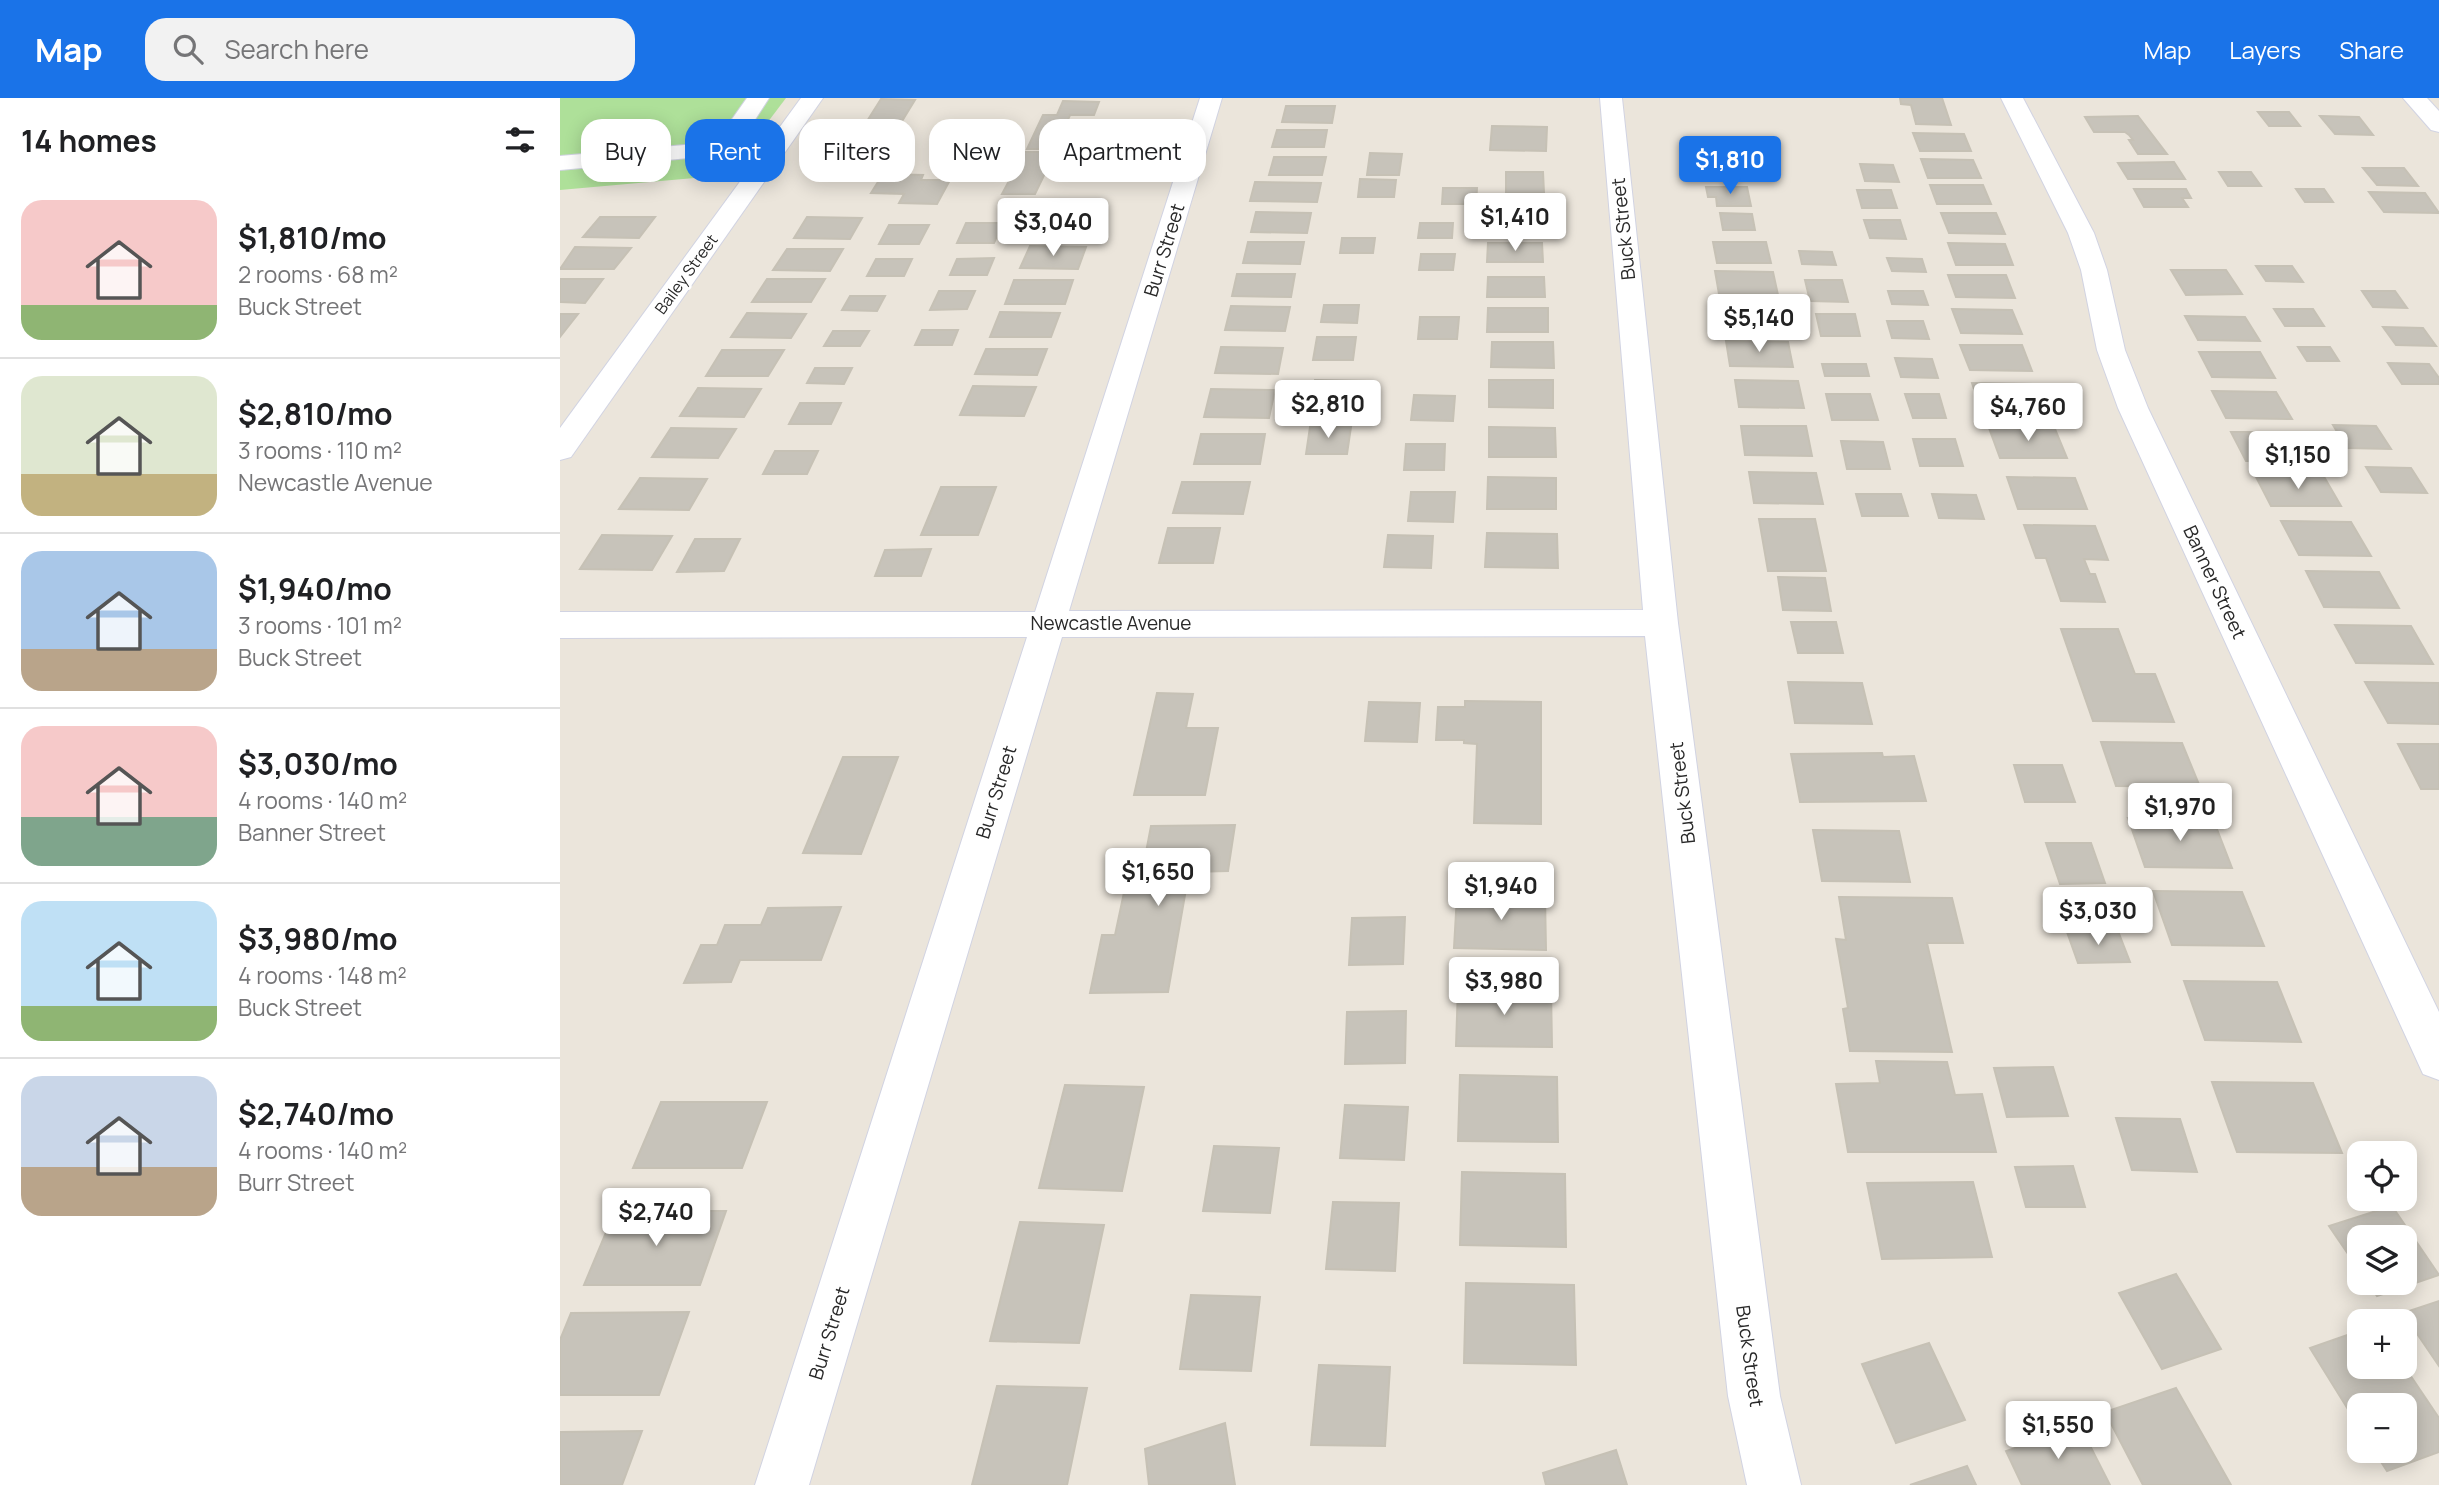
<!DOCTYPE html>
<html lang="en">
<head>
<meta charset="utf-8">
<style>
  :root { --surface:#fff; --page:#f2f2f2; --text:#202124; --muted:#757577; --line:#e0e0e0; --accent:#1a73e8 }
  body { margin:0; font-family:Manrope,sans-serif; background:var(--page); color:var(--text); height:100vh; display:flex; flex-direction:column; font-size:26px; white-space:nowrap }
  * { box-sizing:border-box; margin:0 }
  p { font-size:23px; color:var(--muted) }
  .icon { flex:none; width:38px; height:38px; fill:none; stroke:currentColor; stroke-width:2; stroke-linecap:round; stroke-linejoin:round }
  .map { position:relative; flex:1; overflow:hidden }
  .panel { display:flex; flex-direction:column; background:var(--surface); width:560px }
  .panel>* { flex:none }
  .top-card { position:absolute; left:21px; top:21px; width:665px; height:63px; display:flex; gap:14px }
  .fabs { position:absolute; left:1787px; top:1043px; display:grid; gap:14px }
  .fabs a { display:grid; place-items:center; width:70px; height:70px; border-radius:14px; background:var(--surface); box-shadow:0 4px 18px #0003; font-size:35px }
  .price { position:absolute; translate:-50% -60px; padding:0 16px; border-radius:7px; background:#fff; color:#222; font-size:23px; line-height:46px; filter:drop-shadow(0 2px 4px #0008) }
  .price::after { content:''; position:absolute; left:50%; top:42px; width:21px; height:16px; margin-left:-10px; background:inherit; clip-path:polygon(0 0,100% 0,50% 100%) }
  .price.selected { background:var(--accent); color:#fff }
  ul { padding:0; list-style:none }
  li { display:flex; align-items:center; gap:21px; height:175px; padding:0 21px }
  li+li { border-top:2px solid var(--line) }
  li span { display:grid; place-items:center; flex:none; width:196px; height:140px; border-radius:21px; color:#555 }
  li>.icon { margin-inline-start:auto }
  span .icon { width:84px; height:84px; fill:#fffc; stroke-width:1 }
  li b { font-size:30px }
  h2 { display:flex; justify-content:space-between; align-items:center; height:84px; padding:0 21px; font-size:30px }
  .chip { padding:0 24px; border-radius:21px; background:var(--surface); box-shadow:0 4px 18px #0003; font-size:24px; line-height:63px }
  .chip.selected { background:var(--accent); color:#fff }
  header { display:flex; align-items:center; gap:42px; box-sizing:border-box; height:98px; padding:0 35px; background:var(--accent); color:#fff }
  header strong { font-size:33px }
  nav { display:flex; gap:38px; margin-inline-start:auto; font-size:24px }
  .search { width:490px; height:63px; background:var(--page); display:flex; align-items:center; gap:18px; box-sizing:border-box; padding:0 24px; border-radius:21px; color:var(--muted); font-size:26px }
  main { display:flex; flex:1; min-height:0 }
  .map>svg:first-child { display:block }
  .green { fill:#aee099 }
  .building { fill:#c7c3ba; stroke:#c6c1b5; stroke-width:2 }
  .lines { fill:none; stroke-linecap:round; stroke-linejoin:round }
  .minor-casing { stroke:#d1d3e2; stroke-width:2 }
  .minor { fill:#fff; fill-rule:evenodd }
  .labels { text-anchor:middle; stroke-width:5; stroke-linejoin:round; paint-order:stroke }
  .far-street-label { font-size:16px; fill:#292929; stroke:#fff }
  .street-label { font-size:19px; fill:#292929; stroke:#fff }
</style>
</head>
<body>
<header>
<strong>Map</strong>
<div class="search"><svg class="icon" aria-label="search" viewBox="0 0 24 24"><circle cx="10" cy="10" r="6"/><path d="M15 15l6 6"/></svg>Search here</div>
<nav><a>Map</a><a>Layers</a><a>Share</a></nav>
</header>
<main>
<section class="panel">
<h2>14 homes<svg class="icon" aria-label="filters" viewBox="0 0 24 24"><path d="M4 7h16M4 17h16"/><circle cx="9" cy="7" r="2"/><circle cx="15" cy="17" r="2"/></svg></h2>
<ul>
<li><span style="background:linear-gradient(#f6c9c9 75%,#8fb573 0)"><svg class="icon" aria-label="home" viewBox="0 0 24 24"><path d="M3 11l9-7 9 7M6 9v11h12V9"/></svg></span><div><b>$1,810/mo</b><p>2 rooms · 68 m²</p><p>Buck Street</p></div></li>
<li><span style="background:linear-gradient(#dfe7d0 70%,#c2b280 0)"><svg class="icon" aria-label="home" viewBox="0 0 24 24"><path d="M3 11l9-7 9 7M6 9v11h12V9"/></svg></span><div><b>$2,810/mo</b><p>3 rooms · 110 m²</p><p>Newcastle Avenue</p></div></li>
<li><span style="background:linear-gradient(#a9c7e8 70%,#b9a48a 0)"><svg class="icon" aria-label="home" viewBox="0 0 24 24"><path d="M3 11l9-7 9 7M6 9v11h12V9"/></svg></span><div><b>$1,940/mo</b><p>3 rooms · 101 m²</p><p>Buck Street</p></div></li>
<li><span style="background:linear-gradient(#f6c9c9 65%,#7fa58c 0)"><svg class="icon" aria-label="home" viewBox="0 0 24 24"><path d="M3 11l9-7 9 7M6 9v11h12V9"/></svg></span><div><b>$3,030/mo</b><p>4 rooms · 140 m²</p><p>Banner Street</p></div></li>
<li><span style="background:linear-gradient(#bfe0f5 75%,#8fb573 0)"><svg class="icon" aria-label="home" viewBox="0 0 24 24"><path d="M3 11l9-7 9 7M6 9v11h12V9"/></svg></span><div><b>$3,980/mo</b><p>4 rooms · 148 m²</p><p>Buck Street</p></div></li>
<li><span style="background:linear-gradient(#c9d6e8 65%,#b9a48a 0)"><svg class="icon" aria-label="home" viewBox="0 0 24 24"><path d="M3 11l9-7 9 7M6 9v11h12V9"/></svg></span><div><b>$2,740/mo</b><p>4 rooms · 140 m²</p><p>Burr Street</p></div></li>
</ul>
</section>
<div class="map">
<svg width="1879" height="1387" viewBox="0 0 1879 1387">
  <rect width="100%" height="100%" fill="#ebe5db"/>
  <!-- green -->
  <path class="green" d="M0,0H226L168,77L0,92Z"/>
  <!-- building -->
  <g class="building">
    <path d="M1340,0H1382L1391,27L1356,26L1351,7L1341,6Z"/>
    <path d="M321,1L355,2L339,28H304Z"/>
    <path d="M503,3L539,4L534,17H510L495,51H467L483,17H497Z"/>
    <path d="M726,8H775L772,25L722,24Z"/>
    <path d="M1698,14H1729L1740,28H1709Z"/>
    <path d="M1578,18L1607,56H1578L1569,42H1573L1569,37L1565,34H1534L1525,19Z"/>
    <path d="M1760,18L1799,19L1813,37L1775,36Z"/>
    <path d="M932,28L987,29L986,53L930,52Z"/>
    <path d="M717,32H767L764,49H712Z"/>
    <path d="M1353,35L1404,36L1411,53H1360Z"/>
    <path d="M1145,44H1181L1182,51H1201L1203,58H1182L1183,63H1149Z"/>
    <path d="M462,54H504L497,69H488L475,96H442L450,81H438L444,68H454Z"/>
    <path d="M810,55L842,56L839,77H807Z"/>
    <path d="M714,59H766L762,77H709Z"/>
    <path d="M1361,61L1413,62L1421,80H1368Z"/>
    <path d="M1614,64L1625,81H1568L1558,65Z"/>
    <path d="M1300,66L1333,67L1339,84L1305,83Z"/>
    <path d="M1803,70H1844L1858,88L1817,87Z"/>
    <path d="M946,74H983L984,95H946Z"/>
    <path d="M1659,74H1691L1701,88H1668Z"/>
    <path d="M323,76L363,77L361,82H390L377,106L339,105L344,96L311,95Z"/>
    <path d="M800,81L836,82L834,99H798Z"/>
    <path d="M695,84L761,85L757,104L690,103Z"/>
    <path d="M1370,87H1423L1431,106H1377Z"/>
    <path d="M1146,89H1187L1191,108H1157L1156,99H1148Z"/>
    <path d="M883,90H917L916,106H882Z"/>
    <path d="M1574,91H1626L1631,100H1622L1628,109H1584Z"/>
    <path d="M1736,91H1764L1773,104H1745Z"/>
    <path d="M1297,92H1331L1337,110H1302Z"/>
    <path d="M1809,94L1865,95L1879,115L1824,114Z"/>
    <path d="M696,114L751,115L747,135L691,134Z"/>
    <path d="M928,114H988V133H927Z"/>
    <path d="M1160,115L1192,116L1195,132H1163Z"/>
    <path d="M1381,115H1436L1445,136L1389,135Z"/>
    <path d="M483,118H537L529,139L474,138Z"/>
    <path d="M40,119H95L79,140L23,139Z"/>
    <path d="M247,119L302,120L290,141L234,140Z"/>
    <path d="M1304,122H1340L1346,141L1310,140Z"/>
    <path d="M406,125H443L434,145H397Z"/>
    <path d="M860,125H893L892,140H858Z"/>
    <path d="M329,127H369L359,146H319Z"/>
    <path d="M782,140H815L813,155H780Z"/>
    <path d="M688,144H744L740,166L683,165Z"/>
    <path d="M1153,144H1206L1211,165H1157Z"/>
    <path d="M928,145H982L983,164H927Z"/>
    <path d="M1388,145L1445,146L1453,167H1396Z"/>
    <path d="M470,148L526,149L518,171L460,170Z"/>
    <path d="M15,149L71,150L54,171H0Z"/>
    <path d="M227,151H283L270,173L213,172Z"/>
    <path d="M1239,153L1272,154L1276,167L1242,166Z"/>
    <path d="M861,156H895L893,172H859Z"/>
    <path d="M434,160L427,177H390L397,161Z"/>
    <path d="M1327,160L1362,161L1366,174L1332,173Z"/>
    <path d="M316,161H352L344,178H307Z"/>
    <path d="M1696,168H1732L1743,184L1706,183Z"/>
    <path d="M1611,172H1666L1682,196L1626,197Z"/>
    <path d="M1155,173L1213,174L1218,197L1159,196Z"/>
    <path d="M677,176H735L731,199L672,198Z"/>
    <path d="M1388,177H1446L1455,200L1396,199Z"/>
    <path d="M928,179H984L985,199H927Z"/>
    <path d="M0,181H43L25,205L0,204Z"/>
    <path d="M207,181H265L251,204H192Z"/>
    <path d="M454,182H513L505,206H445Z"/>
    <path d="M1245,182H1282L1288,204L1250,203Z"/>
    <path d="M379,193H415L407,211L370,212Z"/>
    <path d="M1328,193H1363L1368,207L1332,206Z"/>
    <path d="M1802,193H1835L1847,210L1813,209Z"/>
    <path d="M290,198H325L317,213L282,212Z"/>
    <path d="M764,207H799L797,225L761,224Z"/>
    <path d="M671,208L730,209L725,233L665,232Z"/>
    <path d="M1163,208L1222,209L1229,233H1159L1157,220H1165Z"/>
    <path d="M928,210H988V234H927Z"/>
    <path d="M1392,211L1452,212L1462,236L1401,235Z"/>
    <path d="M1714,211H1753L1764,228H1725Z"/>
    <path d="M440,214L500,215L491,239H430Z"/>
    <path d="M187,215L246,216L231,240L171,239Z"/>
    <path d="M0,216H18L0,239Z"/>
    <path d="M1256,216H1295L1300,238H1261Z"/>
    <path d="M1625,218L1685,219L1700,243L1638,242Z"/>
    <path d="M860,219H899L897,241H858Z"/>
    <path d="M1327,223H1363L1369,241L1332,240Z"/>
    <path d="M1823,229L1863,230L1876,248L1836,247Z"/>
    <path d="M362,232H398L392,247H355Z"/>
    <path d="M273,233H309L300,248H264Z"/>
    <path d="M757,239H796L793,262H753Z"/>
    <path d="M1166,243L1228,244L1233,269L1170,268Z"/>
    <path d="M932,244H993L994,270L931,269Z"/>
    <path d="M1400,247H1462L1472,273L1410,272Z"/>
    <path d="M661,249L723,250L718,276L655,275Z"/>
    <path d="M1738,249H1770L1779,263H1747Z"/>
    <path d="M426,251H487L477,277L415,276Z"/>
    <path d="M162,252H224L208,278H146Z"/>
    <path d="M1639,254H1700L1715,280L1652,279Z"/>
    <path d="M1335,260L1372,261L1378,280L1341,279Z"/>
    <path d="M1828,265L1869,266L1879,280V286H1842Z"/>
    <path d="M1262,266H1306L1309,278H1265Z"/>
    <path d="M255,270H292L284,286L247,285Z"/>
    <path d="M755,282L806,283L802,315L749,314Z"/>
    <path d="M929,282H993V310L929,309Z"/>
    <path d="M1175,282L1238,283L1244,310L1179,309Z"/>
    <path d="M1412,285L1476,286L1486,313L1421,312Z"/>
    <path d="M413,288L476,289L464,318L400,317Z"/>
    <path d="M138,290L201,291L184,319L120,318Z"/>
    <path d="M651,291L715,292L709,320L644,319Z"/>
    <path d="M1652,293L1716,294L1732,321L1666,320Z"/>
    <path d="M1266,296H1310L1318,322H1272Z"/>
    <path d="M1345,296H1379L1386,320H1353Z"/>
    <path d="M854,297L895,298L893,323L851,322Z"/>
    <path d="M240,305H281L271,326H229Z"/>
    <path d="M1773,327L1816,328L1831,351L1787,350Z"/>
    <path d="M1181,328H1246L1252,358L1185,357Z"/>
    <path d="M750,329H791L787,356H746Z"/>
    <path d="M929,329L995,330L996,359H929Z"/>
    <path d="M111,330L176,331L158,360L92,359Z"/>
    <path d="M1429,330L1495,331L1507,360H1440Z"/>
    <path d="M1671,334H1737L1754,364L1686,363Z"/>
    <path d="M641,336H705L700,366H634Z"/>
    <path d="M1353,341H1395L1403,368H1360Z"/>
    <path d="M1281,343L1323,344L1330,371H1287Z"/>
    <path d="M846,346H885L884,372H844Z"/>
    <path d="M215,353H258L247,376H203Z"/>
    <path d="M1806,369L1851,370L1867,395L1821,394Z"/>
    <path d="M1189,374L1256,375L1263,406L1194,405Z"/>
    <path d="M1695,377H1763L1781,408H1711Z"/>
    <path d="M928,379L996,380V411H927Z"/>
    <path d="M1447,379L1515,380L1527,411H1458Z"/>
    <path d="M80,380L147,381L129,412L59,411Z"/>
    <path d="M622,384H690L683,416L613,415Z"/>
    <path d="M381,389H436L418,437H361Z"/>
    <path d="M851,394H895L893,424L848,423Z"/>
    <path d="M1296,396H1341L1348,418H1302Z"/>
    <path d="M1372,396L1416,397L1424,421L1379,420Z"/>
    <path d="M1199,421H1255L1266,473H1208Z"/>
    <path d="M1721,423L1791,424L1811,458L1739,457Z"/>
    <path d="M1464,427L1535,428L1548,462L1524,461L1530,476H1535L1545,504L1501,503L1486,460H1476Z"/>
    <path d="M608,430H660L653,465H599Z"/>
    <path d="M927,435L997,436L998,470L925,469Z"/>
    <path d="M42,437L112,438L92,472L20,471Z"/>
    <path d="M828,437L873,438L871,470L824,469Z"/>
    <path d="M135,441H180L164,473L117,474Z"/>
    <path d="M371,451L361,478H315L325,452Z"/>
    <path d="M1746,473L1819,474L1839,510L1764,509Z"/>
    <path d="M1218,479L1265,480L1271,513L1223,512Z"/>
    <path d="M1231,524H1276L1283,555H1238Z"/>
    <path d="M1775,527L1851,528L1873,566L1796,565Z"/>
    <path d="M1501,531H1558L1575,576H1595L1614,624L1533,623Z"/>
    <path d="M1228,584L1302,585L1312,626L1235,625Z"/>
    <path d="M1805,584L1879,585V626L1828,625Z"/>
    <path d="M597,595L633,596L626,630H658L645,697H574Z"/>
    <path d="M905,603L981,604V726L914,725L917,646L904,645V642H876L878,609H905Z"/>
    <path d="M809,604L860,605L857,644L805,643Z"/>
    <path d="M1541,644L1622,645L1640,689L1556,688Z"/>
    <path d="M1838,646H1879V691H1861Z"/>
    <path d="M1322,655L1323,659L1354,658L1366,703L1240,704L1231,656Z"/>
    <path d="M283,659H338L301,756L243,755Z"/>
    <path d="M1454,667H1502L1515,704H1465Z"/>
    <path d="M1568,720L1653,721L1672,770L1585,769Z"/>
    <path d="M675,727L668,773L629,774L608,894L530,895L542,837H555L569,771L583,770L591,728Z"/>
    <path d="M1253,732L1339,733L1350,784L1262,783Z"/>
    <path d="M1486,745H1531L1545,785L1500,786Z"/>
    <path d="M1593,793L1682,794L1704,848L1612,847Z"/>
    <path d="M897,797L985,798L986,852L894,850Z"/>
    <path d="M1279,799L1392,800L1403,845H1367L1392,954L1290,953L1283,911L1288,910L1276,841L1286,842Z"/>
    <path d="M281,809L261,862H180L171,884L124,885L141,847H157L165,827H201L208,810Z"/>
    <path d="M845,819L843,866L789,867L792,820Z"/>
    <path d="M1558,833L1570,864L1518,865L1507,834Z"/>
    <path d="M1624,883L1717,884L1741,944L1645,942Z"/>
    <path d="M898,889L991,890L992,949L896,948Z"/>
    <path d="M846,913L845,965L785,966L787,914Z"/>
    <path d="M1316,963L1387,964L1395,997L1422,996L1436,1054H1288L1276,986L1320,985Z"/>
    <path d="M1493,969L1508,1018L1447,1019L1434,970Z"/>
    <path d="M900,977L997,979L998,1044L898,1043Z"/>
    <path d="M1652,984L1753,985L1782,1055L1677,1054Z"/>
    <path d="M505,987L584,989L562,1093L479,1090Z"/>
    <path d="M101,1004H207L182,1070H73Z"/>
    <path d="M785,1007L848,1009L844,1062L780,1060Z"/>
    <path d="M1556,1020L1620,1021L1637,1074L1572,1072Z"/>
    <path d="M654,1048L719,1050L710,1115L643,1113Z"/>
    <path d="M1513,1068L1525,1109H1466L1455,1069Z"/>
    <path d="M902,1074L1005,1076L1006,1149L900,1147Z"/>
    <path d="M1413,1084L1432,1159L1322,1161L1307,1085Z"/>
    <path d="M773,1104L839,1105L835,1173L766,1171Z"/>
    <path d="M1832,1108L1879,1177L1817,1198L1808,1185H1844V1139H1799V1172L1769,1128Z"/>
    <path d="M55,1113H166L140,1187H24Z"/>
    <path d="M460,1124L544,1127L519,1245L430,1243Z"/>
    <path d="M1616,1176L1661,1251L1602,1271L1559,1195Z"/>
    <path d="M906,1185L1014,1187L1016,1267L904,1265Z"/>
    <path d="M631,1197L700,1199L691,1273L620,1271Z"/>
    <path d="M1879,1203V1268L1843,1215Z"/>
    <path d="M129,1214L99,1297H0V1242L11,1215Z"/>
    <path d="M1799,1233V1269L1844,1268L1879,1320V1354L1827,1373L1814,1353H1844V1307H1799V1329L1750,1250Z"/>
    <path d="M1369,1245L1405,1322L1336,1345L1302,1266Z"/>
    <path d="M759,1267L830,1269L825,1348L751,1347Z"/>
    <path d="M437,1288L527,1290L507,1387H412Z"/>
    <path d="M1616,1290L1671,1387H1583L1545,1314Z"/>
    <path d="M665,1325L675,1387H589L585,1351Z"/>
    <path d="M1520,1328L1550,1387H1462L1446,1353Z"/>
    <path d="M82,1333L62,1387H0V1334Z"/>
    <path d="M1056,1352L1067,1387H986L983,1375Z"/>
    <path d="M1407,1368L1416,1387H1350Z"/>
  </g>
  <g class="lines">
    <!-- minor casing -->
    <g class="minor-casing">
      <g id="minor">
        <path d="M187,0H209L187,34L161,57L0,72V58L147,45L170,24Z"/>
        <path d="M241,0H263L11,359L0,362V330Z"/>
        <path d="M640,0H662L509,513L1083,512L1040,0H1062L1118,525L1220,1298L1241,1387H1187L1168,1298L1085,538L502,539L249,1387H195L467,539L0,540V514H475Z"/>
        <path d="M1441,0H1463L1534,135L1547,172L1565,252L1588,310L1879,914V982L1863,976L1558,310L1537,252L1521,172L1508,135Z"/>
        <path d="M1843,0H1867L1879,13V34L1871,32Z"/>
      </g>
    </g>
    <!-- minor -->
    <use href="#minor" class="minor"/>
  </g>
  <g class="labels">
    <!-- far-street labels -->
    <g class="far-street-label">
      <text transform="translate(126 176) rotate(-54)" y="6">Bailey Street</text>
    </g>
    <!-- street labels -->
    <g class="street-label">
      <text transform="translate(1063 131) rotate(-96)" y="7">Buck Street</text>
      <text transform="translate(604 152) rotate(-73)" y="7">Burr Street</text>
      <text transform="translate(1655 484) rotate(65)" y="7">Banner Street</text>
      <text x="551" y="532">Newcastle Avenue</text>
      <text transform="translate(436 694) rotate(-73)" y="7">Burr Street</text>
      <text transform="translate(1122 695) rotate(-97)" y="7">Buck Street</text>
      <text transform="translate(269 1235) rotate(-73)" y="7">Burr Street</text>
      <text transform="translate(1190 1258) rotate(82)" y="7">Buck Street</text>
    </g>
  </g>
</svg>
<div class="fabs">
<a><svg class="icon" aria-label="locate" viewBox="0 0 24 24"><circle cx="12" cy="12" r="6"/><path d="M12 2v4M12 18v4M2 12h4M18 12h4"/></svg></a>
<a><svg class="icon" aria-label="layers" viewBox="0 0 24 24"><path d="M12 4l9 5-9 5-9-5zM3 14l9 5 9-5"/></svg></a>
<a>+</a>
<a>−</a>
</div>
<b class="price selected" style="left:1170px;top:98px">$1,810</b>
<b class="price" style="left:955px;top:155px">$1,410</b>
<b class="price" style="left:493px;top:160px">$3,040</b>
<b class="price" style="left:1199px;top:256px">$5,140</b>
<b class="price" style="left:768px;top:342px">$2,810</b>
<b class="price" style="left:1468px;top:345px">$4,760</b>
<b class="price" style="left:1738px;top:393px">$1,150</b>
<b class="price" style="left:1620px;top:745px">$1,970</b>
<b class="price" style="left:598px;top:810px">$1,650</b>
<b class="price" style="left:941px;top:824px">$1,940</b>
<b class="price" style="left:1538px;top:849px">$3,030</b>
<b class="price" style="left:944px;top:919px">$3,980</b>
<b class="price" style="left:96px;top:1150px">$2,740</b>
<b class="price" style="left:1498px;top:1363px">$1,550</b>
<div class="top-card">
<a class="chip">Buy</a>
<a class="chip selected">Rent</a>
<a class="chip">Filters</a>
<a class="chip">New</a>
<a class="chip">Apartment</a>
</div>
</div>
</main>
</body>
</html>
